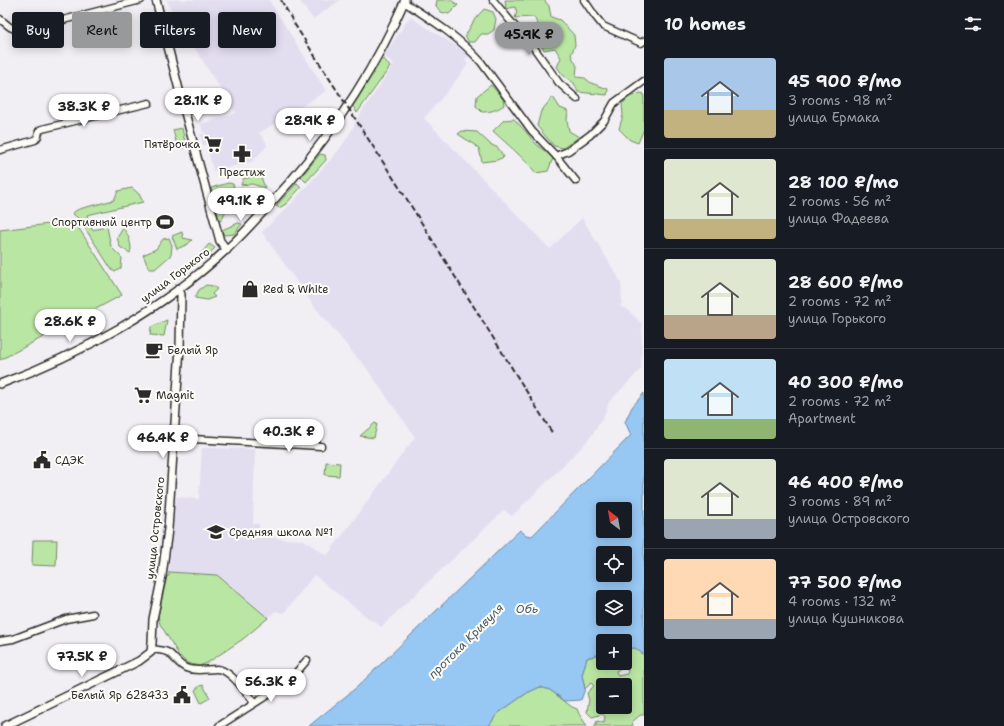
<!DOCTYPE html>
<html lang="en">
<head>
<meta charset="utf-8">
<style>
  :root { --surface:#171b24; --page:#242831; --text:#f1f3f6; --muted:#9ea1a6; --line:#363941; --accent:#98999b }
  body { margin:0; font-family:"Shantell Sans",sans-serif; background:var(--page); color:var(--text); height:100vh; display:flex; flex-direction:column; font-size:15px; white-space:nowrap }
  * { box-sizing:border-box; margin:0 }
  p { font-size:13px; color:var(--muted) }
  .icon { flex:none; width:22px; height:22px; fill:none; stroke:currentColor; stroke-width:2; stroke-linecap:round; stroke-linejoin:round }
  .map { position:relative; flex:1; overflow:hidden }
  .side { display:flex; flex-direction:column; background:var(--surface); width:360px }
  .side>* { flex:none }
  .banner { position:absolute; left:12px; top:12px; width:380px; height:36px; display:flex; gap:8px }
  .needle { width:26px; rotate:329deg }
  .controls { position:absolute; left:596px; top:502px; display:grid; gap:8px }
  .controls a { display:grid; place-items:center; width:36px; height:36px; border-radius:4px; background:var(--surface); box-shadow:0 2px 10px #0003; font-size:20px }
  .price { position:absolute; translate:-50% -34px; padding:0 9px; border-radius:14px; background:#fff; color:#222; font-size:13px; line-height:26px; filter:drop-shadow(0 1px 2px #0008) }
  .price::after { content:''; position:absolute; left:50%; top:24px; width:12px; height:9px; margin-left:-6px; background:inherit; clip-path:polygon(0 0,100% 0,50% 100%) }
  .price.selected { background:var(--accent); color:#111 }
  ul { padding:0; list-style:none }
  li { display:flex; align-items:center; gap:12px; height:100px; padding:0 20px }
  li+li { border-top:1px solid var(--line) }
  li span { display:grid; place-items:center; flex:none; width:112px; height:80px; border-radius:4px; color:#555 }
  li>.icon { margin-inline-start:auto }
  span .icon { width:48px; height:48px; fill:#fffc; stroke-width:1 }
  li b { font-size:17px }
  h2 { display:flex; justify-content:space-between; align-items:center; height:48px; padding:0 20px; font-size:17px }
  .pill { padding:0 14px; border-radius:4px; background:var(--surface); box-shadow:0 2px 10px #0003; font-size:14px; line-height:36px }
  .pill.selected { background:var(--accent); color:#111 }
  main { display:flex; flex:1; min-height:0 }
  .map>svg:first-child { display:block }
  .built { fill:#e3ddf0 }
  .green { fill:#bae6a3; stroke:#728867; fill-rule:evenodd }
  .water { fill:#97c7f3; stroke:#6c89a3; fill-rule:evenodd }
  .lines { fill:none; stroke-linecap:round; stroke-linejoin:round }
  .minor-casing { stroke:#2b2b2b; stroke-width:9 }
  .tertiary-casing { stroke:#2b2b2b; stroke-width:10 }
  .minor { stroke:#fdfcf7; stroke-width:6 }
  .tertiary { stroke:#fdfcf7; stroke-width:7 }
  .rail { stroke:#2b2b2b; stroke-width:2; stroke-dasharray:6 3; stroke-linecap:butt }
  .labels { text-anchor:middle; stroke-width:4; stroke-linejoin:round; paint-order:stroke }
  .poi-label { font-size:11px; fill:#2b2b2b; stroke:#fdfcf7; text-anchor:start }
  .street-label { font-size:11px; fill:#2b2b2b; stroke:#fdfcf7 }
  .water-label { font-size:12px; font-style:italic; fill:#4b5a67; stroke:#fdfcf7 }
</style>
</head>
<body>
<main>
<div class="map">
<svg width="644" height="726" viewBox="0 0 644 726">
  <rect width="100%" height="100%" fill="#f1eef4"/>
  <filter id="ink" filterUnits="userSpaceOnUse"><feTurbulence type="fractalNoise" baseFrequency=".025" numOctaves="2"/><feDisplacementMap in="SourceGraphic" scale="8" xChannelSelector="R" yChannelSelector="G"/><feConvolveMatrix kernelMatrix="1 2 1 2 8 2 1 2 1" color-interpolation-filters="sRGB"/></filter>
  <g filter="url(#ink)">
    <!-- built -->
    <g class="built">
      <path d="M167,0H269L326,91L259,133L266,142L267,146L251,162L213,171L207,145H203L200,135L206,133L205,132H203L201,124L236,113L173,14Z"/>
      <path d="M299,0H340L313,19Z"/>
      <path d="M410,17L470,55L464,60L468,64L451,87L424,118L550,249L582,218L621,282L622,302L620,307L627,309L642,324L641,369L609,402L604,416L594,432L582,447L512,516L504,510L381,627L374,620L372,621L314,575L284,613L275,611L268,618L217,575L169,572L176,497L199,499L202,448L255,449L253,524H259V535L281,539L304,540L327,556L415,437L363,363L359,360L314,306L262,232L292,203L339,150L351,132L356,121L394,64L384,55Z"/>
    </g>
    <!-- green -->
    <g class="green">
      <path d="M437,0H451L458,5L449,14L441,12L436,6Z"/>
      <path d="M505,0H544L549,6L551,17L560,20L574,35L575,45L571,55L577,66L576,77L585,78L591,83L608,89L607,95L578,92L574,83L564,76L557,67L561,58L555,48L544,50L540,43L539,27L534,17L515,18L517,12L515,7L506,9Z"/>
      <path d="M484,9L493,12L496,19L494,30L488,34H481L475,42H469L465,36L475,19Z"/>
      <path d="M384,59L390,67L357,113L353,106L381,60Z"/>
      <path d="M491,85L503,99L504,105C497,110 491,112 482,112L476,106L477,96Z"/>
      <path d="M641,93L644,94V129L638,143L630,140L619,129L623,115L622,104L629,97Z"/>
      <path d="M553,97L560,108L568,111L567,120L569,131L579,137L563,148L554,146L537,126L541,111Z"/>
      <path d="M514,119L526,132L536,144L553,158L548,171L536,173C523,157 508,145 493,131L504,120Z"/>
      <path d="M182,128L186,147L178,149L173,130Z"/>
      <path d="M462,131L477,132L490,144L498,148L504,157L497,160L482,162L479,148L458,134Z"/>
      <path d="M320,154L325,155L326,160L306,182L301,177Z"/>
      <path d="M255,176L261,177L265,188L252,184L241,185L243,179Z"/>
      <path d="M228,183L233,184L235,190L231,194V200L221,221L219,219L211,188Z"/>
      <path d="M297,183L301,187L286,204L279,208L276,206Z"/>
      <path d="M132,188L139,194L143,202L87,215L92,230L107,227L111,247L122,258L121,268L115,272L112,270L79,219L72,213L79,209L114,200L118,191Z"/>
      <path d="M74,221L122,295L0,360V230Z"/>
      <path d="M238,223L242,224L234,234L224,235L222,230Z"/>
      <path d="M123,228C128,234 133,246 130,253L120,247L117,238Z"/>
      <path d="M182,232L183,238L192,240L188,244L177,249L172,236Z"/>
      <path d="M169,238L172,245L171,255L155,269H149L143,255L156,249L163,239Z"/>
      <path d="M209,244L215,248L203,260L195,263L199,256Z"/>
      <path d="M206,285L213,286L217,289L212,294L215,297L207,300L195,298L199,290Z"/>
      <path d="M167,320L164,336L150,335L151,327Z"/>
      <path d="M375,423L377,424L374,438L360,436Z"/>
      <path d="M326,462L340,463L339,476L325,475Z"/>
      <path d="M33,540H57L56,566L32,565Z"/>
      <path d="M169,572L217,575L268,618L243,639L207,663L199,666L187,663L179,655L160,624L158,616L167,576H169Z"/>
      <path d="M635,648L644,655V715H640L632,722L633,726H594H595L597,721L604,723L605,717L603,714L592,717L587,712L589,700L587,693L594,686L591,683L585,689L582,675L587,658L603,653V663H625V649ZM621,668L628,670L627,674L618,676L616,671ZM603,685H625V707H603Z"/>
      <path d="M201,685V686L203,685L210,698L201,703L195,690Z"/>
      <path d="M540,687L550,690L572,707L577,709L579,714L587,726H489L497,714L527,693Z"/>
    </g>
    <!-- water -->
    <path class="water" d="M644,393V655L635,648L625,649V641H603V653L587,658L582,675L585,689L581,700L565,701L550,690L540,687L527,693L497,714L489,726H309L357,687L520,530L526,535L532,536L631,435L625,422L632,407ZM603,509H625V531H603ZM603,553H625V575H603ZM603,597H625V619H603Z"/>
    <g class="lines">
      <!-- minor casing -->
      <g class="minor-casing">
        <g id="minor">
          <path d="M493,0L517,29L527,38L559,83L577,99"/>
          <path d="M584,0L595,16L603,26L641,43L644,41"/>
          <path d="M404,2C432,20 459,37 481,62L532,131L556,156L576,181"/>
          <path d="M0,19L10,27L22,32L67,19L141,0"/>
          <path d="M0,150L35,140L38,136L39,131L42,129L149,103"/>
          <path d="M556,156L568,151L590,135L604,121L614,103L644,81"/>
          <path d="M174,438L321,446"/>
          <path d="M0,641L13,639L66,619L93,614"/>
          <path d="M152,649C157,650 165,650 169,653C175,658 179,665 186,668C196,672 206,669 216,669C229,668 247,693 254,703"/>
          <path d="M219,726L288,682L307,660"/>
        </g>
      </g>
      <!-- tertiary casing -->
      <g class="tertiary-casing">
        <g id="tertiary">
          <path d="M156,0L184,109L220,241L227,250"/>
          <path d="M0,384C81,354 163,309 227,249C249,229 269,205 289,183C337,127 376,67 405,0"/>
          <path d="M5,726L139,661L151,652L152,643L153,619L162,576L168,529L180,347L181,295L179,288"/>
        </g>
      </g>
      <!-- minor -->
      <use href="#minor" class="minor"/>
      <!-- tertiary -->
      <use href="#tertiary" class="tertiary"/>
      <!-- rail -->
      <path class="rail" d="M281,0L295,25L408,201L553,434"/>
    </g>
  </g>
  <!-- icons -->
  <defs>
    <g id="supermarket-bare" transform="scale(1.38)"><path d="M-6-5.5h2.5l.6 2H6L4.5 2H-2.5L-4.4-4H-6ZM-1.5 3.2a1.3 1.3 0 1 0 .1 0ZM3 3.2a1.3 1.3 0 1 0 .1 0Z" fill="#2b2b2b" stroke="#fdfcf7" stroke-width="2.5" paint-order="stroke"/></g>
    <g id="pharmacy-bare" transform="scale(1.38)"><path d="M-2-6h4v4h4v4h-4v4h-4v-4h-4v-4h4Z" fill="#2b2b2b" stroke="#fdfcf7" stroke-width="2.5" paint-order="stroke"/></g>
    <g id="stadium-bare" transform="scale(1.38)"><path d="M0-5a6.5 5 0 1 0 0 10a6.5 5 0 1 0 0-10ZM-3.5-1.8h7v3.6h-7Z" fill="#2b2b2b" stroke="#fdfcf7" stroke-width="2.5" paint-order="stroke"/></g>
    <g id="shop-bare" transform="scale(1.38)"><path d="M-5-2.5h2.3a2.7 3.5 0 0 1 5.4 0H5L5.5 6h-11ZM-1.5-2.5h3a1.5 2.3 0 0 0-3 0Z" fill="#2b2b2b" stroke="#fdfcf7" stroke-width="2.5" paint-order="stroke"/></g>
    <g id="cafe-bare" transform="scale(1.38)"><path d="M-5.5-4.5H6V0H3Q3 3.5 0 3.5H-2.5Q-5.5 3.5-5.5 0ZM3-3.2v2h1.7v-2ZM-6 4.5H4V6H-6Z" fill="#2b2b2b" stroke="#fdfcf7" stroke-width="2.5" paint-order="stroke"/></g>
    <g id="civic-bare" transform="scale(1.38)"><path d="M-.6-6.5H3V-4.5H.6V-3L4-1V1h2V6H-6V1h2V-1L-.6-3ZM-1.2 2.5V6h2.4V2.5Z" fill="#2b2b2b" stroke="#fdfcf7" stroke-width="2.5" paint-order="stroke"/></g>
    <g id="school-bare" transform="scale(1.38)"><path d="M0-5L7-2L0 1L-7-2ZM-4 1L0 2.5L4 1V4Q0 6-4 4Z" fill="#2b2b2b" stroke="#fdfcf7" stroke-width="2.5" paint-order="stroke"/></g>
  </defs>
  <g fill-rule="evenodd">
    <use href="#supermarket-bare" x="213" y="144"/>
    <use href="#pharmacy-bare" x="242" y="154"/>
    <use href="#stadium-bare" x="165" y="222"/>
    <use href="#shop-bare" x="250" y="289"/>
    <use href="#cafe-bare" x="154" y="350"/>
    <use href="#supermarket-bare" x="143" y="395"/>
    <use href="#civic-bare" x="42" y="460"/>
    <use href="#school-bare" x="216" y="532"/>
    <use href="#civic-bare" x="182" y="695"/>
  </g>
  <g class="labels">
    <!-- poi labels -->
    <g class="poi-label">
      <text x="200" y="148" text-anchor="end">Пятёрочка</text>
      <text x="242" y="176" text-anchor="middle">Престиж</text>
      <text x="152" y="226" text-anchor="end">Спортивный центр</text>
      <text x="263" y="293">Red &amp; White</text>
      <text x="167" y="354">Белый Яр</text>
      <text x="156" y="399">Magnit</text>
      <text x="55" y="464">СДЭК</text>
      <text x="229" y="536">Средняя школа №1</text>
      <text x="169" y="699" text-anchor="end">Белый Яр 628433</text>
    </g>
    <!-- street labels -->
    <g class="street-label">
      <text transform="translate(175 275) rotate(-37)" y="4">улица Горького</text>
      <text transform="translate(155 528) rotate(-84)" y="4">улица Островского</text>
    </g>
    <!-- water labels -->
    <g class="water-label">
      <text x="527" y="613">Обь</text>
      <text transform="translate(466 641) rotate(-45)" y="4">протока Кривуля</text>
    </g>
  </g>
</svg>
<div class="controls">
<a><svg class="needle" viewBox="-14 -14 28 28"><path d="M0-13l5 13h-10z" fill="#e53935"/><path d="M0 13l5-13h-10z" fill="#9ea1a6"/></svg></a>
<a><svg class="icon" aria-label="locate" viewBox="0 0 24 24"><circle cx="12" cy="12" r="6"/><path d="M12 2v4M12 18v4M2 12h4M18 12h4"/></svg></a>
<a><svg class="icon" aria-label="layers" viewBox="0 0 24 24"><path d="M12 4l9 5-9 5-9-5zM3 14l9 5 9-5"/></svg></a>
<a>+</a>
<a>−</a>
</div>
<b class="price selected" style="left:529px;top:56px">45.9K ₽</b>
<b class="price" style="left:198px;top:122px">28.1K ₽</b>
<b class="price" style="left:84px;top:128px">38.3K ₽</b>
<b class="price" style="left:310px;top:142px">28.9K ₽</b>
<b class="price" style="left:241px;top:222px">49.1K ₽</b>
<b class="price" style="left:70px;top:343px">28.6K ₽</b>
<b class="price" style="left:289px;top:453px">40.3K ₽</b>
<b class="price" style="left:163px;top:459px">46.4K ₽</b>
<b class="price" style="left:82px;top:678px">77.5K ₽</b>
<b class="price" style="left:271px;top:703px">56.3K ₽</b>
<div class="banner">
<a class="pill">Buy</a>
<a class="pill selected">Rent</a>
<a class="pill">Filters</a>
<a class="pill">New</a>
</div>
</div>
<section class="side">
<h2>10 homes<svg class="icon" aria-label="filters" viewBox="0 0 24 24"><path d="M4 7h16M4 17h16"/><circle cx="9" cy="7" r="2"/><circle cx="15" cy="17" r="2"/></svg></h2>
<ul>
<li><span style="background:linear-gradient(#a9c7e8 65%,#c2b280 0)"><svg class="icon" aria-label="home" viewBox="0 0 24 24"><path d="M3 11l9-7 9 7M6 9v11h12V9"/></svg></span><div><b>45 900 ₽/mo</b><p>3 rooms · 98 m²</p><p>улица Ермака</p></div></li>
<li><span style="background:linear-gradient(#dfe7d0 75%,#c2b280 0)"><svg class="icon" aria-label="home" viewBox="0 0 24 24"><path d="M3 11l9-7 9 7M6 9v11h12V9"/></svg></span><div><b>28 100 ₽/mo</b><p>2 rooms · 56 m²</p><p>улица Фадеева</p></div></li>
<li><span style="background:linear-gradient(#dfe7d0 70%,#b9a48a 0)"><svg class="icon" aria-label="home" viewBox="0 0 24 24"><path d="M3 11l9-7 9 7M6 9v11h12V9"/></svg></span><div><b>28 600 ₽/mo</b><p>2 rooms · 72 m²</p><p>улица Горького</p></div></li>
<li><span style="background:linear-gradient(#bfe0f5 75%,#8fb573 0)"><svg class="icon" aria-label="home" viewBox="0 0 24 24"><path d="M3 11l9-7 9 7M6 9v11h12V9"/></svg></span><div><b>40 300 ₽/mo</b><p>2 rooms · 72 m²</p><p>Apartment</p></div></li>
<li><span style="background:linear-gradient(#dfe7d0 75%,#9aa5b1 0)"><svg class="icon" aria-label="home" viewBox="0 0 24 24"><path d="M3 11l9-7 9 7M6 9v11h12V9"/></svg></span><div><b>46 400 ₽/mo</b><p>3 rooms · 89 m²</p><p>улица Островского</p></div></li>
<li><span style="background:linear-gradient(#ffd9b3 75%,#9aa5b1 0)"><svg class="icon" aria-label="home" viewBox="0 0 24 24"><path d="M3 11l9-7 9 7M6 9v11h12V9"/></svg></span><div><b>77 500 ₽/mo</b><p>4 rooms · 132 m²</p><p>улица Кушникова</p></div></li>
</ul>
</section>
</main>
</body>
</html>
